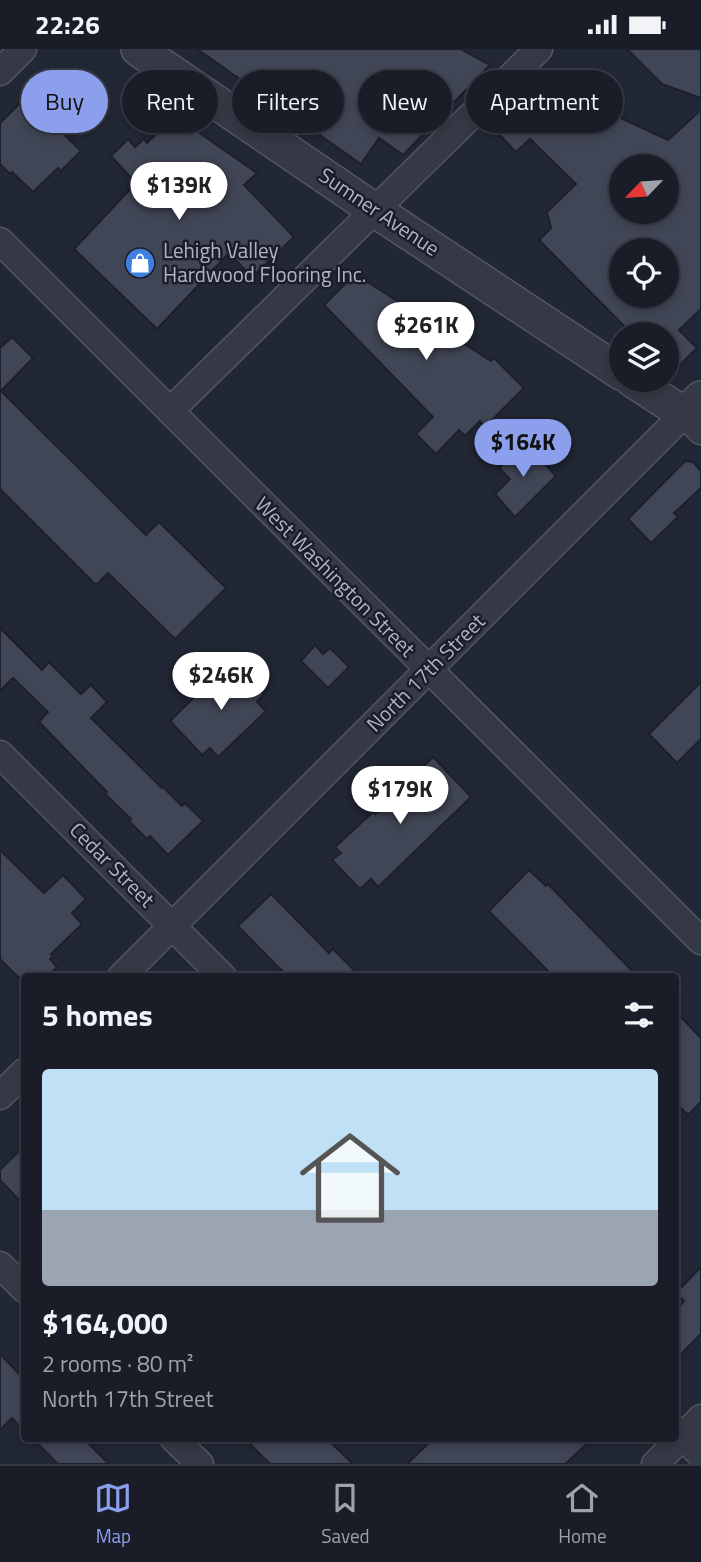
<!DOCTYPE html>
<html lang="en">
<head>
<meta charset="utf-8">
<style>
  :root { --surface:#1a1d28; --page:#272a34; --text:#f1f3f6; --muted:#9fa2a8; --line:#383b45; --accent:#8b9fec }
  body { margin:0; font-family:"Titillium Web",sans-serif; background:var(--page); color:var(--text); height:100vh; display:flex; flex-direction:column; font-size:26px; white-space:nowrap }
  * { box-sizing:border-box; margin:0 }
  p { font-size:23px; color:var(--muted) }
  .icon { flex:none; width:38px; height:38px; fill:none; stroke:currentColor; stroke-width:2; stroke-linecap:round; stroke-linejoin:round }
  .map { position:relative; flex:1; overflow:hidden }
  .side { position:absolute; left:21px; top:924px; width:658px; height:469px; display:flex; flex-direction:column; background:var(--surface); border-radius:7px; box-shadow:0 4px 10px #0003,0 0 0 2px var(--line) }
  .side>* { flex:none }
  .top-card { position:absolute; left:21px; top:21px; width:660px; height:63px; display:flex; gap:14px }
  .needle { width:46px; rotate:245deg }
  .buttons { position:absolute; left:609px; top:105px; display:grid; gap:14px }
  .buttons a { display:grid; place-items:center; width:70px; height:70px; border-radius:50%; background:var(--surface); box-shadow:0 4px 10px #0003,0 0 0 2px var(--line); font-size:35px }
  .price { position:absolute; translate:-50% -60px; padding:0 16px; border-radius:24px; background:#fff; color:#222; font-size:23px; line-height:46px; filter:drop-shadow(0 2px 4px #0008) }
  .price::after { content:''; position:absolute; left:50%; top:42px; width:21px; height:16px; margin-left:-10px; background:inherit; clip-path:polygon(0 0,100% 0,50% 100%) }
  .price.selected { background:var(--accent); color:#111 }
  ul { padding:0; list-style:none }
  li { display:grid; align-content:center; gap:14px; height:371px; padding:0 21px }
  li+li { border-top:2px solid var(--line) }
  li span { display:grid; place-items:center; height:217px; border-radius:7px; color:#555 }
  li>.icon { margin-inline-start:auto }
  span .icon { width:126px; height:126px; fill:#fffc; stroke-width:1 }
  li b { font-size:30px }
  h2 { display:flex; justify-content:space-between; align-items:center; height:84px; padding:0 21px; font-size:30px }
  .tag { padding:0 24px; border-radius:32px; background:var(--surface); box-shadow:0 4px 10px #0003,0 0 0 2px var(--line); font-size:24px; line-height:63px }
  .tag.selected { background:var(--accent); color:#111 }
  .status { display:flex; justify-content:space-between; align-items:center; height:49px; padding:0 35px; background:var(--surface); direction:ltr }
  .status svg { height:19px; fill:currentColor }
  .dock { display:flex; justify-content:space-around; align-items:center; height:98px; border-top:2px solid var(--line); background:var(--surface); font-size:19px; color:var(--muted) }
  .dock a { display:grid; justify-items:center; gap:4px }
  .dock .selected { color:var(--accent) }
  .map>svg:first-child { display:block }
  .building { fill:#414656; stroke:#1d202c; stroke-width:2; fill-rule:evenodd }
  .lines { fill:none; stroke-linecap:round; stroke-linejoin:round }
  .minor-casing { stroke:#535663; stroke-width:29 }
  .tertiary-casing { stroke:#535663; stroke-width:36 }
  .minor { stroke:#353945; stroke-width:26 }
  .tertiary { stroke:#353945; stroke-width:33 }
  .labels { text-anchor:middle; stroke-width:5; stroke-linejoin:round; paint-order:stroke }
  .street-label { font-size:21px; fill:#b0b3c2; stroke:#1b1e2a }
  .poi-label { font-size:21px; fill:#b0b3c2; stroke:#1b1e2a; text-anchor:start }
</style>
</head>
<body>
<div class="status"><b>22:26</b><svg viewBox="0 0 49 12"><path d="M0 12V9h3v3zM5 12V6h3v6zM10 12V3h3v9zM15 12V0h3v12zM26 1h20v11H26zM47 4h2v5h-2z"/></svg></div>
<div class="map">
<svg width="701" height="1415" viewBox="0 0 701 1415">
  <rect width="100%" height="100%" fill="#222735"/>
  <!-- building -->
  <g class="building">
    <path d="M197,0H461L490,16L403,106L379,89L361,115Z"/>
    <path d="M627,0H701V49L662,35Z"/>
    <path d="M544,27L573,43L571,46L668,91L701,61V260L679,281L697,299L667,329V285H632L539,191L551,179L547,163L576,135L530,90L516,103L493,79ZM621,117H667V163H621ZM621,201H667V247H621Z"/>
    <path d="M26,48L81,102L61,122L58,119L33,143L12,123L10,125L0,115V74Z"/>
    <path d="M175,67L257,124L244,136L294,188L252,228L229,204L157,280L74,200L136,134L111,107L128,90L135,98L144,90L147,94Z"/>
    <path d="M355,225L491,312L494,309L524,339L485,378L480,372L465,387L459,381L436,405L416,385L433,368L324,256Z"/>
    <path d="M12,288L33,309L1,342L146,486L159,473L226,539L175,590L108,524L96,536L0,440V299Z"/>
    <path d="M525,394L556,427L515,468L495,445L510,430L499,419Z"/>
    <path d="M685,412L693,413L701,422V439L674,464L678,468L651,494L628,470Z"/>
    <path d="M0,579L42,621L49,613L81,645L91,636L107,653L91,669L162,739L163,738L182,757L185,754L203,772L168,806L150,787L147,790L129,772L131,770L105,745L107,743L39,673L48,663L13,629L0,642Z"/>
    <path d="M315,596L323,605L330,599L349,618L328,639L301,612Z"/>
    <path d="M231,612L264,645L257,653L266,662L218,708L210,699L202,706L170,672Z"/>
    <path d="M701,633V690L677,714L649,685Z"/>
    <path d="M433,708L471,748L378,838L371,830L360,840L332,811L341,804L335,798L373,763L375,765Z"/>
    <path d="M0,801L44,844L63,826L86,850L72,864L82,875L51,905L53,907L50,910L57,918L48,928H18L0,910Z"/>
    <path d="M529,821L546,837L548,835L638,928H554L489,862Z"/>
    <path d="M271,845L329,904L333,900L361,928H288L238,877Z"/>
    <path d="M676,963L701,989V1053L688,1066L676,1054Z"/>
    <path d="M24,1097V1156L0,1131V1121Z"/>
    <path d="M701,1218V1285L676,1310V1261L684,1252L676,1244Z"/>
    <path d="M0,1305L24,1330V1382L12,1369L0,1381Z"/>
    <path d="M33,1390H84L109,1415H58Z"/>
    <path d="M245,1390H327L353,1415H270Z"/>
    <path d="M433,1390H592L565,1415H407Z"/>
  </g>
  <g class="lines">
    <!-- minor casing -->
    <g class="minor-casing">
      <g id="minor">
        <path d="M0,23L23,0"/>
        <path d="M0,192L701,892"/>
        <path d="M170,362L539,0"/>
        <path d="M0,705L223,928"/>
        <path d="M121,928L684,365L701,382"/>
        <path d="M0,1047L24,1023"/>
        <path d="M0,1216L24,1240"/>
        <path d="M676,1381L701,1406"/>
        <path d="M174,1390L200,1415"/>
        <path d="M655,1415L701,1369"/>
      </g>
    </g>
    <!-- tertiary casing -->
    <g class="tertiary-casing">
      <g id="tertiary">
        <path d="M138,0L376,162L621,324"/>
        <path d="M632,331L684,365L701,349"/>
      </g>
    </g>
    <!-- minor -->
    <use href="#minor" class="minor"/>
    <!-- tertiary -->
    <use href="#tertiary" class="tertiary"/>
  </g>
  <!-- icons -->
  <defs>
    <g id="shop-disc" transform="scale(1.575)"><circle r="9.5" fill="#3f7fe0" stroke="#1b1e2a"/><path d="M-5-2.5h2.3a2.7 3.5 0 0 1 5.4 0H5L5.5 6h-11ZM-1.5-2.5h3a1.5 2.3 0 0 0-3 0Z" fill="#fff"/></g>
  </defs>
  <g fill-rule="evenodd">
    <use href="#shop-disc" x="140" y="214"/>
  </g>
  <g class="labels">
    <!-- street labels -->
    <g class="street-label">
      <text transform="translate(379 163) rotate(34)" y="7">Sumner Avenue</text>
      <text transform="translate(335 528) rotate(45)" y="7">West Washington Street</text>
      <text transform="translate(426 624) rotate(-45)" y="7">North 17th Street</text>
      <text transform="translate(112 816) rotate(45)" y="7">Cedar Street</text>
    </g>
    <!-- poi labels -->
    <g class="poi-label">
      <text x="163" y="209">Lehigh Valley<tspan x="163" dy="24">Hardwood Flooring Inc.</tspan></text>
    </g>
  </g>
</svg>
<div class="buttons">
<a><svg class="needle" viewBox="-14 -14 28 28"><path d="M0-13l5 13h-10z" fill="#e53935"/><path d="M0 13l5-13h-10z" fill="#9fa2a8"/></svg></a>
<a><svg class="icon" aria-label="locate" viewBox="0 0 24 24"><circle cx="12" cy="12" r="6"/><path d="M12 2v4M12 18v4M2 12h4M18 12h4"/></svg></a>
<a><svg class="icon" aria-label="layers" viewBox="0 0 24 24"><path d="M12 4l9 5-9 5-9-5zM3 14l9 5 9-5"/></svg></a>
</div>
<b class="price" style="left:179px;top:173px">$139K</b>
<b class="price" style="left:426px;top:313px">$261K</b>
<b class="price selected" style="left:523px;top:430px">$164K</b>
<b class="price" style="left:221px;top:663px">$246K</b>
<b class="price" style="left:400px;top:777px">$179K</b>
<div class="top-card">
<a class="tag selected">Buy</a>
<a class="tag">Rent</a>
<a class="tag">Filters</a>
<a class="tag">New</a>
<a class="tag">Apartment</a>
</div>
<section class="side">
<h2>5 homes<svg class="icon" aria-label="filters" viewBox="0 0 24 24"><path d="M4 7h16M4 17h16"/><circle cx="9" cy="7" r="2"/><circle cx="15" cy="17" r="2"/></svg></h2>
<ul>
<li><span style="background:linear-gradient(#bfe0f5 65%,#9aa5b1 0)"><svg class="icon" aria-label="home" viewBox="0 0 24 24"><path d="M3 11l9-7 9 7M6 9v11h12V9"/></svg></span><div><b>$164,000</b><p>2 rooms · 80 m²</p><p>North 17th Street</p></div></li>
</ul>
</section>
</div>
<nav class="dock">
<a class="selected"><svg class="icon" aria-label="map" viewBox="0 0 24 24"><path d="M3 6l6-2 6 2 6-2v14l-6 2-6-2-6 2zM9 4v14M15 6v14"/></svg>Map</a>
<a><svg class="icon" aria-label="saved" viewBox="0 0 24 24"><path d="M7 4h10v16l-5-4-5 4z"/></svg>Saved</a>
<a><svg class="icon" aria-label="home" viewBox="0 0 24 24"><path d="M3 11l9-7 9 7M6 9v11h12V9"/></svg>Home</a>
</nav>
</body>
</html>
